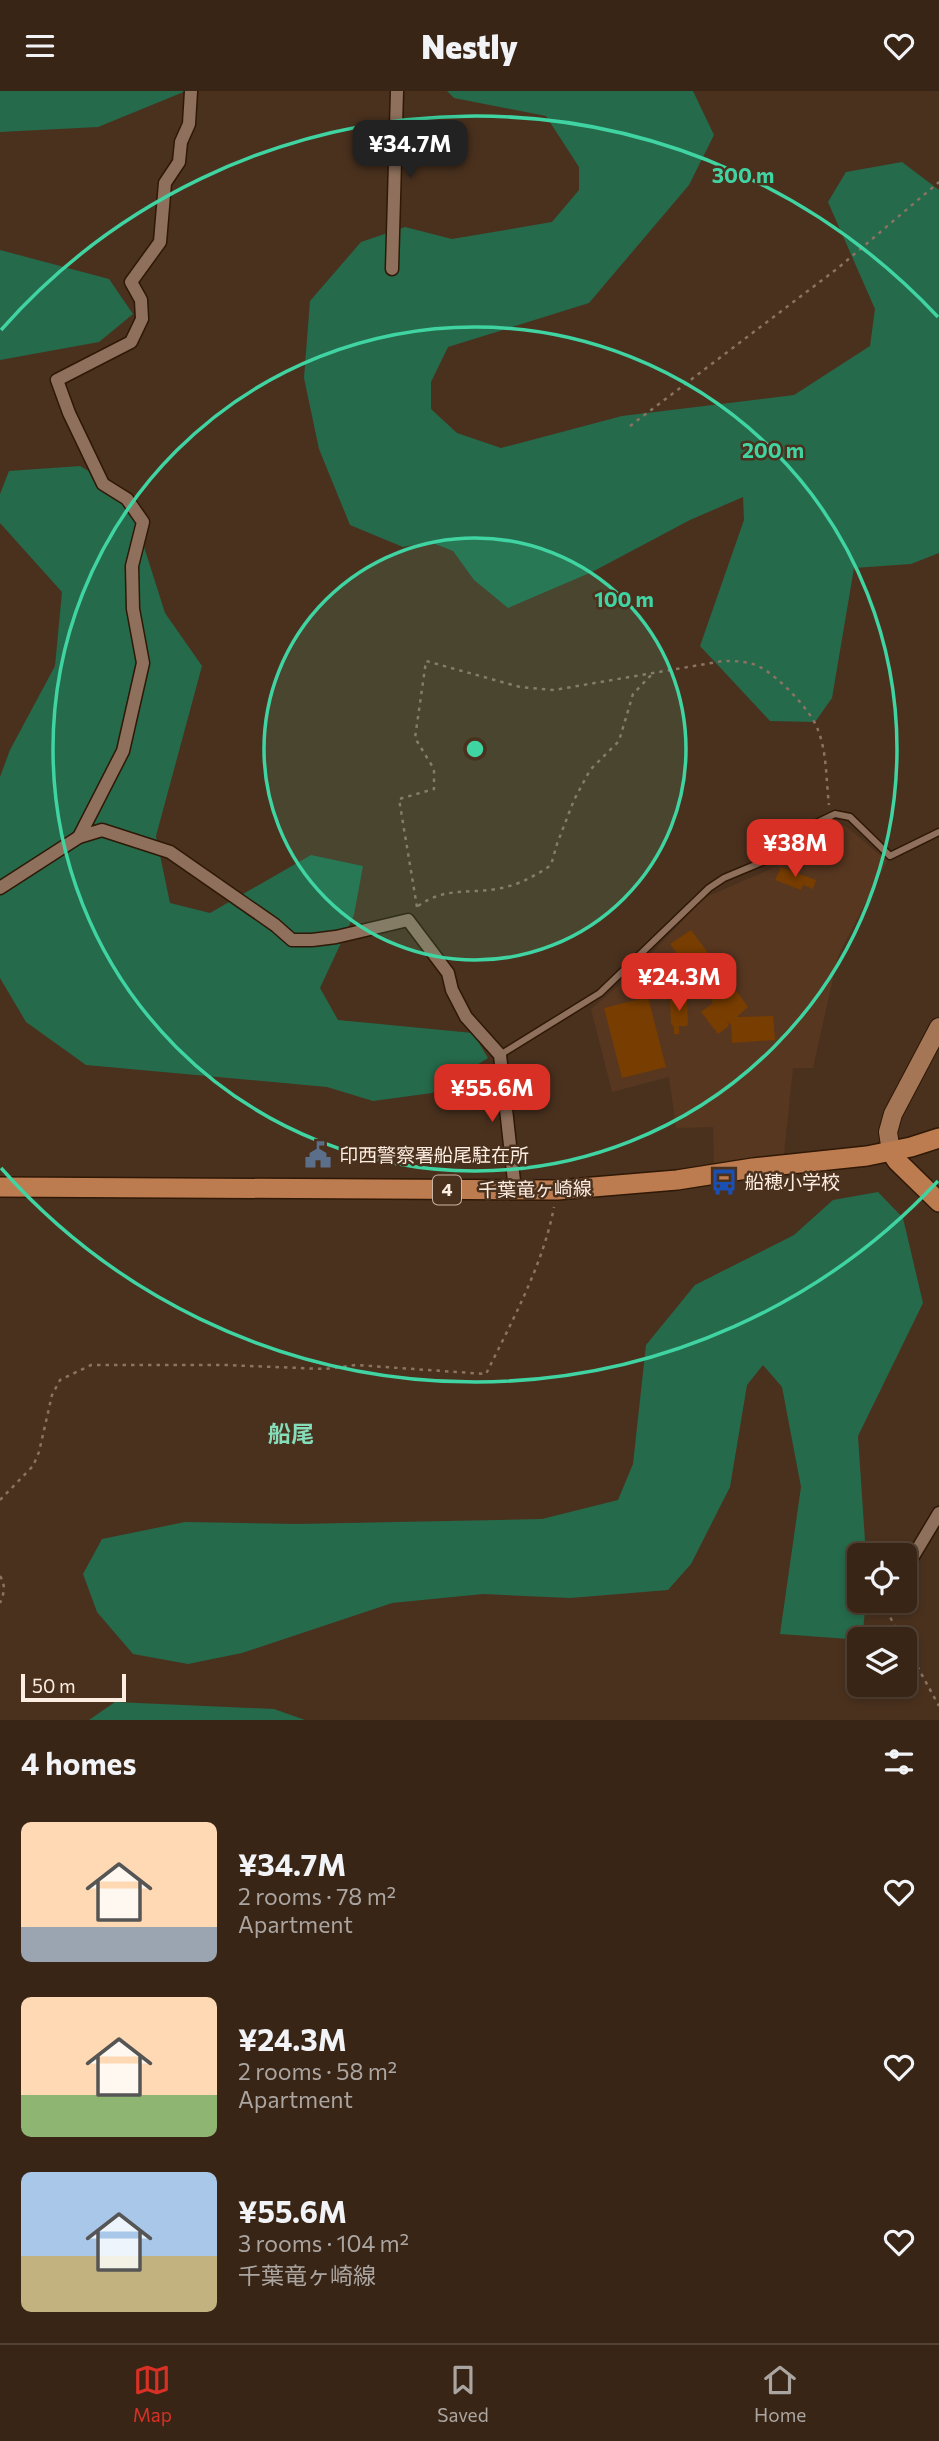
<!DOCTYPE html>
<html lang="en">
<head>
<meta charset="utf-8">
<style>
  :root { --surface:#382516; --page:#433123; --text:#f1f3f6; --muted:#aba5a1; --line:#524235; --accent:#d93025 }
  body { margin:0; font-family:Commissioner,"Noto Sans JP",sans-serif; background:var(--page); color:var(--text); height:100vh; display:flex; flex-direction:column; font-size:26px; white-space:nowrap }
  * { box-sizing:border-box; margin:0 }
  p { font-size:23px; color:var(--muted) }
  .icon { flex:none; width:38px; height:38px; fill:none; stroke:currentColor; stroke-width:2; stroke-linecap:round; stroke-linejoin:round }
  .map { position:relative; height:1629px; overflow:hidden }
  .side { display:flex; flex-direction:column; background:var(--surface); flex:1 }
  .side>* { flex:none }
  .controls { position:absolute; left:847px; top:1452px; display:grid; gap:14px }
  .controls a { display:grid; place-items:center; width:70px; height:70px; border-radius:10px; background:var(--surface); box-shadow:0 4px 10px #0003,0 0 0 2px var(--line); font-size:35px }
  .scale { position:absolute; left:21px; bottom:18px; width:105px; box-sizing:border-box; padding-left:7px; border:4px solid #feede1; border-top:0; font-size:19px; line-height:24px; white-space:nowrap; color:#feede1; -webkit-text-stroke:5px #4a311e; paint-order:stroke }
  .price { position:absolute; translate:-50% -60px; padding:0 16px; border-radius:14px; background:var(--accent); color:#fff; font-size:23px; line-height:46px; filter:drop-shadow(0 2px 4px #0008) }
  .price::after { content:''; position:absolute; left:50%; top:42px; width:21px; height:16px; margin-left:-10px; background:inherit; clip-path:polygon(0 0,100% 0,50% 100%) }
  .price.active { background:#222; color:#fff }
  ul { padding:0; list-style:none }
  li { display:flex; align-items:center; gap:21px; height:175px; padding:0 21px }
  li span { display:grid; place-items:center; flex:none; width:196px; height:140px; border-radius:10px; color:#555 }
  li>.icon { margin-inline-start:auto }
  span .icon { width:84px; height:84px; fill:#fffc; stroke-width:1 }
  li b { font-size:30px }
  h2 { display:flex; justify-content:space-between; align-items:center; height:84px; padding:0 21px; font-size:30px }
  header { display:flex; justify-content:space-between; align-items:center; height:91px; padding:0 21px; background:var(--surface); font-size:32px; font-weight:800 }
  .tab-bar { display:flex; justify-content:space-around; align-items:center; height:98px; border-top:2px solid var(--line); background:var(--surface); font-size:19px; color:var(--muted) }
  .tab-bar a { display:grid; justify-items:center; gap:4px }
  .tab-bar .active { color:var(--accent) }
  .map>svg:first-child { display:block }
  .built { fill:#573720 }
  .green { fill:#256a4b }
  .building { fill:#783d00 }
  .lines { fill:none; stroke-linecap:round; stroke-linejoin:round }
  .lane-casing { stroke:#2f1806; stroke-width:9 }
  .street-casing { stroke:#2f1806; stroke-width:15 }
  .secondary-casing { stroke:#2f1806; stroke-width:20 }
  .primary-casing { stroke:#2f1806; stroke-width:22 }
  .path { stroke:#897362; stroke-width:2.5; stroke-dasharray:3.5 5; stroke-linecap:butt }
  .lane { stroke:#8e705c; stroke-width:6 }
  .street { stroke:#8e705c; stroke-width:12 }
  .secondary { stroke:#a57656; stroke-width:18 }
  .primary { stroke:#bc7c4f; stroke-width:19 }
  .ring { fill:none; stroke:#3fd4a2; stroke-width:3.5 }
  .labels { text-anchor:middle; stroke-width:5; stroke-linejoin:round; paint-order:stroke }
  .shield { fill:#4a311e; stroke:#c8b5a6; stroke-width:2 }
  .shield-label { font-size:18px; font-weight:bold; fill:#feede1 }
  .poi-label { font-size:19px; fill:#feede1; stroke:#4a311e; text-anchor:start }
  .street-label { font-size:19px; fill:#feede1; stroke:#4a311e }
  .quarter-label { font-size:23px; font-weight:bold; fill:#85ddb9; stroke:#4a311e }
  .centre { fill:#3fd4a2; stroke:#4a311e; stroke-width:3.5 }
  .ring-label { font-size:21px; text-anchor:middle; font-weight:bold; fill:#3fd4a2; stroke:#4a311e; stroke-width:5; stroke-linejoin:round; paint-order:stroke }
</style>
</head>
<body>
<header><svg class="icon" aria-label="menu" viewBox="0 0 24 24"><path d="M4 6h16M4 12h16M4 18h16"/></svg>Nestly<svg class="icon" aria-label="heart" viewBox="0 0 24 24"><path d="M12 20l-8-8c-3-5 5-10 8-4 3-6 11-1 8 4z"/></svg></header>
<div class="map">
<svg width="939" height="1629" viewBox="0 0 939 1629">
  <rect width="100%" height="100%" fill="#4a311e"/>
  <!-- built -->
  <path class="built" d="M834,729L847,736L887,770L838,865L813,977H793L784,1063L714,1073L713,1036L676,1037L669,986L612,1001L591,918L630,885L704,807L784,772L816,738Z"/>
  <!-- green -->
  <g class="green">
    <path d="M0,0H186L98,36L0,41Z"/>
    <path d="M447,0H693L714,44L689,94L589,212L448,256L431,291V318L457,342L501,357L622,325L794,304L870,255L875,218L828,111L846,81L902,71L939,99V462L911,473L854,477L832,607L815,631L770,630L700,555L744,429L743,406L690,429L592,481L508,517L474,489L453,460L430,451L403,456L350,434L319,358L304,287L310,210L361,151L405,136L452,148L552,131L579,99V76L546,25L454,7Z"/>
    <path d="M0,159L109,188L133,223L99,251L0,269Z"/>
    <path d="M80,375L127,402L165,522L202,575L156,745L170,812L210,822L311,764L363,775L354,824L320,897L338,929L473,942L488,967L432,1002L373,1010L327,996L86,974L26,931L0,887V686L10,659L55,575L62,501L0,432V403L9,380Z"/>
    <path d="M878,1101L903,1127L923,1212L858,1345L866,1465H859V1510H866L862,1549L780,1543L801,1396L782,1296L763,1274L747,1294L730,1396L691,1473L668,1499L570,1507L483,1503L392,1512L242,1562L188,1573L133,1563L97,1521L83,1483L102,1448L185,1431L297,1433L542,1428L618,1409L633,1373L646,1254L695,1194L794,1144L833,1109Z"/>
    <path d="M115,1611L274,1618L305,1629H89Z"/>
  </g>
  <!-- building -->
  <g class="building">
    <path d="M781,776L816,789L813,798L803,794L801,799L775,789Z"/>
    <path d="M691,839L748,916L737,926L773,925L775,949L732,952L731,934L727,931L729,935L718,943L701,921L713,912L708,905L705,907L701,901L704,899L695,886L681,896L667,878L681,868L670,853Z"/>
    <path d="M648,906L666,976L622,987L604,917Z"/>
    <path d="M687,906L688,932L687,935H679V943H674V936L671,933L670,907Z"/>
  </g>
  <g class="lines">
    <!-- lane casing -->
    <g class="lane-casing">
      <path id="lane" d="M500,964L600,902L709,797L724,787L772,767L808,736L835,723L850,726L890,765L939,741"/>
    </g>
    <!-- street casing -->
    <g class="street-casing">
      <g id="street">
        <path d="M191,0L189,33L181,51L179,71L165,92L160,151L131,191L141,209L142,228L131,251L57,289L69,322L103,393L127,408L143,431L132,475L133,518L143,572L123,660L79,746L102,739L170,761L275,834L292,849H312L336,846L408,829L448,882L452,899L466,926L500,964L515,1099"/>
        <path d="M392,178L397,0"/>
        <path d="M0,797L79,746"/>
        <path d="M905,1479L939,1422"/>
      </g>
    </g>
    <!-- secondary casing -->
    <g class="secondary-casing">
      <path id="secondary" d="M891,1061L888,1041L893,1023L939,936"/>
    </g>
    <!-- primary casing -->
    <g class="primary-casing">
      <g id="primary">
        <path d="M891,1061L897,1070L939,1111"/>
        <path d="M0,1096L557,1099L677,1089L753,1077L867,1065L911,1056L939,1047"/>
      </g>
    </g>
    <!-- path -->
    <g class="path">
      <path d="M630,335L838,177L939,91"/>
      <path d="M418,815C445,796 466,803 496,798C516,795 534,786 551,774L557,753L574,709L590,679L619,650L633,603L653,582"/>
      <path d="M417,816L399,708L434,698V678L415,647L426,570L520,596L554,599L723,570C736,570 749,570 760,576C779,586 811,619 818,639C827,661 826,690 829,714"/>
      <path d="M0,1409L33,1375L39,1361L52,1304L60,1289L91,1274H225L325,1278L356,1274L486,1283C512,1230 543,1174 554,1116"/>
      <path d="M0,1485C6,1494 4,1503 0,1512"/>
      <path d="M888,1510L889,1524L902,1549"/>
      <path d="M905,1553L939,1615"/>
    </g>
    <!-- lane -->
    <use href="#lane" class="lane"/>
    <!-- street -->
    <use href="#street" class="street"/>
    <!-- secondary -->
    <use href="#secondary" class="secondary"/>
    <!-- primary -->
    <use href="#primary" class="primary"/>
  </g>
  <!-- distance rings -->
  <circle cx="475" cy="658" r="211" fill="#3fd4a2" fill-opacity=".12"/>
  <g class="ring">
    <circle cx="475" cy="658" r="211"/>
    <circle cx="475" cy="658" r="422"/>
    <path d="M938 1090A633 633 0 0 1 1 1077M1 239A633 633 0 0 1 938 226"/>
  </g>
  <!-- icons -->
  <defs>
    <g id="civic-bare" transform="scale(2.1)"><path d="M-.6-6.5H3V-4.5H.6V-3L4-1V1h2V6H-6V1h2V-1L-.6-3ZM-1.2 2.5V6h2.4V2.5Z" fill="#5c6f8a" stroke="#4a311e" stroke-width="2.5" paint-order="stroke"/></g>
    <g id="bus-bare" transform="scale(2.1)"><path d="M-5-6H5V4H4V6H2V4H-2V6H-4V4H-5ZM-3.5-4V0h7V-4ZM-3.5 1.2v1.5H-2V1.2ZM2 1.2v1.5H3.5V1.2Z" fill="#1a4fb4" stroke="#4a311e" stroke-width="2.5" paint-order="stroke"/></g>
  </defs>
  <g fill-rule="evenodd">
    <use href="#civic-bare" x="318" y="1064"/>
    <use href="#bus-bare" x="724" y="1091"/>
  </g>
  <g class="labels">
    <!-- shield labels -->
    <rect class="shield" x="433" y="1084.5" width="28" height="29" rx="5"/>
    <g class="shield-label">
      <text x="447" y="1105">4</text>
    </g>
    <!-- poi labels -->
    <g class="poi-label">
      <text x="339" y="1071">印西警察署船尾駐在所</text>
      <text x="745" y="1098">船穂小学校</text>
    </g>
    <!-- street labels -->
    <g class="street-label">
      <text transform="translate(535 1098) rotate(-1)" y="7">千葉竜ヶ崎線</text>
    </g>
    <!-- quarter labels -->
    <g class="quarter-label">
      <text x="291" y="1351">船尾</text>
    </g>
  </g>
  <circle cx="475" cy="658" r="10" class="centre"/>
  <g class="ring-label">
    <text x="743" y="92">300 m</text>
    <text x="773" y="367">200 m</text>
    <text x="624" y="516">100 m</text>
  </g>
</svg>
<div class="controls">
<a><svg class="icon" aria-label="locate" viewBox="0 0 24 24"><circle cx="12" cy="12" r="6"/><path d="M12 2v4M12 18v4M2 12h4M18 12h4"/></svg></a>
<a><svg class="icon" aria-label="layers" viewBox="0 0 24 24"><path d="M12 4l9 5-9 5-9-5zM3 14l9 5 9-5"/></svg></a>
</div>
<div class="scale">50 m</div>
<b class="price active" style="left:410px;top:89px">¥34.7M</b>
<b class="price" style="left:795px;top:788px">¥38M</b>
<b class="price" style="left:679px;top:922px">¥24.3M</b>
<b class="price" style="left:492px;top:1033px">¥55.6M</b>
</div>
<section class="side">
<h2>4 homes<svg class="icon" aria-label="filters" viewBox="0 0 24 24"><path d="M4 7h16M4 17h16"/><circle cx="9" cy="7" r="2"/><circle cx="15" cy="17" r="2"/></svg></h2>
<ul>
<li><span style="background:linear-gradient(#ffd9b3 75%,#9aa5b1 0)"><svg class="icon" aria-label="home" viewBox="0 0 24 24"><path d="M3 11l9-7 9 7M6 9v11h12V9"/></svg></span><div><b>¥34.7M</b><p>2 rooms · 78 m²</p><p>Apartment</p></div><svg class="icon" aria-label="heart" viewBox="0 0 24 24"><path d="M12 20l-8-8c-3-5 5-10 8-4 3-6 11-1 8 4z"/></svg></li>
<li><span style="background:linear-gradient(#ffd9b3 70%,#8fb573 0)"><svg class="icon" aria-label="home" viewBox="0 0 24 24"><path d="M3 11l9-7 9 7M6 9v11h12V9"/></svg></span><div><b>¥24.3M</b><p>2 rooms · 58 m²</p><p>Apartment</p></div><svg class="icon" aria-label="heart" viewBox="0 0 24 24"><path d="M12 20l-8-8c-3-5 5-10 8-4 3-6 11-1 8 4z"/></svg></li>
<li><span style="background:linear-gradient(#a9c7e8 60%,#c2b280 0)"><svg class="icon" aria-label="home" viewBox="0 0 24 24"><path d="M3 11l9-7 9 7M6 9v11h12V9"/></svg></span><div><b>¥55.6M</b><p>3 rooms · 104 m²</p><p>千葉竜ヶ崎線</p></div><svg class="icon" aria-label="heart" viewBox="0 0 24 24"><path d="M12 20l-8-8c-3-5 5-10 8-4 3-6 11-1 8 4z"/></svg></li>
</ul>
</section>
<nav class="tab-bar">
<a class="active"><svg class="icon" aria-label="map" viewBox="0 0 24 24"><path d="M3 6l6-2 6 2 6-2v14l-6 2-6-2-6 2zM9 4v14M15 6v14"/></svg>Map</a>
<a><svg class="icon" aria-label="saved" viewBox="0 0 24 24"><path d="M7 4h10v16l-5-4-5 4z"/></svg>Saved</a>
<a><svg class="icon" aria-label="home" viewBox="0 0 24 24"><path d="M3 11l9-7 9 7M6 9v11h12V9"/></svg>Home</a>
</nav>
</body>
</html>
